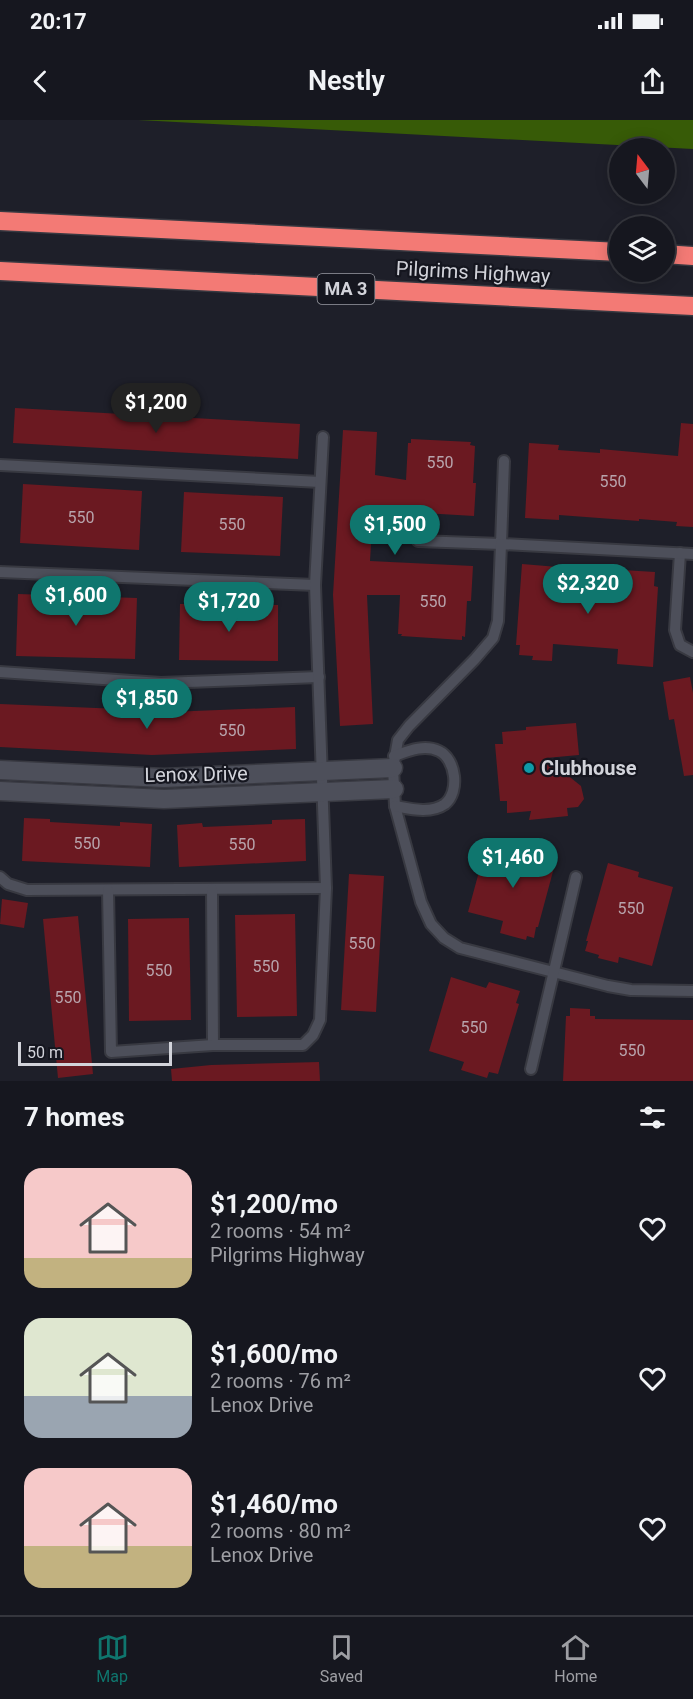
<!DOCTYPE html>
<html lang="en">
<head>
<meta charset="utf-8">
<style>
  :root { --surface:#16171f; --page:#23242c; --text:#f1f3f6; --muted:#9e9fa4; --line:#35363d; --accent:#0f766e }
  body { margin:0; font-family:Roboto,sans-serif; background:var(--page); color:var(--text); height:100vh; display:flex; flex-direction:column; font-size:22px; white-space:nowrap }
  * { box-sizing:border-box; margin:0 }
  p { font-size:20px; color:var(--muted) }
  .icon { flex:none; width:33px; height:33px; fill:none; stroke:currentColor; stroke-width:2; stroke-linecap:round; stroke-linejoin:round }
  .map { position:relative; height:961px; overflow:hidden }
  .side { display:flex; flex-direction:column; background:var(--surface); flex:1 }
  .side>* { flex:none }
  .needle { width:39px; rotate:344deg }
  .controls { position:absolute; left:609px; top:18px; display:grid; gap:12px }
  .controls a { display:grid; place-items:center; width:66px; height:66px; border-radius:50%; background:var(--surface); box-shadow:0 3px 15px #0003,0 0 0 2px var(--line); font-size:30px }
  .scale { position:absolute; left:18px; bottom:15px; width:154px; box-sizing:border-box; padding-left:6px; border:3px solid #d2d3da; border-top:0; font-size:16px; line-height:21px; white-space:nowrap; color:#d2d3da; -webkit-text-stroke:4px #15161f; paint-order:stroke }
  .price { position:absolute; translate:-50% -51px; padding:0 14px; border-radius:21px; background:var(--accent); color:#fff; font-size:20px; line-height:39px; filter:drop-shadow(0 2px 3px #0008) }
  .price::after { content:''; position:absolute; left:50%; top:36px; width:18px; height:14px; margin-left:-9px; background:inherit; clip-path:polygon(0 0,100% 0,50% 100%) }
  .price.active { background:#222; color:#fff }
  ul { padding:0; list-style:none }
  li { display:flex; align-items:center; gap:18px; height:150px; padding:0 24px }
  li span { display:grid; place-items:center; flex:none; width:168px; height:120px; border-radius:18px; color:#555 }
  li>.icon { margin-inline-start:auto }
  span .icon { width:72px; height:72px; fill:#fffc; stroke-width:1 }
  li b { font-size:26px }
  h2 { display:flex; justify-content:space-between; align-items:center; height:72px; padding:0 24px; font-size:26px }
  .status { display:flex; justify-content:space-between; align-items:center; height:42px; padding:0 30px; background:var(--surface); direction:ltr }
  .status svg { height:16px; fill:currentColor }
  header { display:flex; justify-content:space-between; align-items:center; height:78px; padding:0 24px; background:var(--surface); font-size:27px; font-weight:600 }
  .dock { display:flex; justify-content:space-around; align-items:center; height:84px; border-top:2px solid var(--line); background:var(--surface); font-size:16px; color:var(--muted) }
  .dock a { display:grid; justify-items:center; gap:3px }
  .dock .active { color:var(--accent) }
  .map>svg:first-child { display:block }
  .forest { fill:#375b07 }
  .building { fill:#6b1921 }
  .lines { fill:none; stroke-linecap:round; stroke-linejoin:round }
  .lane-casing { stroke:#383941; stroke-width:14 }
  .street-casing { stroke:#383941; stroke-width:21 }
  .highway-casing { stroke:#383941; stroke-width:21 }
  .lane { stroke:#4d4f5a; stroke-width:10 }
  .street { stroke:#4d4f5a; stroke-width:18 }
  .highway { stroke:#f37a75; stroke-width:18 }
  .culture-dot { fill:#0f9aa8; stroke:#15161f; stroke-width:2 }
  .labels { text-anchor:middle; stroke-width:4.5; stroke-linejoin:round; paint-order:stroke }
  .number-label { font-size:16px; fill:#b8a4ac }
  .shield { fill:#15161f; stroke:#999aa2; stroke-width:1.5 }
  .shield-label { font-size:18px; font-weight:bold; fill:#d2d3da }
  .street-label { font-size:20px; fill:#d2d3da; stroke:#15161f }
  .poi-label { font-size:20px; font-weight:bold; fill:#d2d3da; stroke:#15161f; text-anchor:start }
</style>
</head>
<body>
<div class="status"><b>20:17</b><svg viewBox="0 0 49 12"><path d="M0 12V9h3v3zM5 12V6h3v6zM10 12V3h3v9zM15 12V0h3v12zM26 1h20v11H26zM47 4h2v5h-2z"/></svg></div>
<header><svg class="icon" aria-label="back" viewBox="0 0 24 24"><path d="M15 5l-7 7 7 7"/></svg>Nestly<svg class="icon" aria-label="share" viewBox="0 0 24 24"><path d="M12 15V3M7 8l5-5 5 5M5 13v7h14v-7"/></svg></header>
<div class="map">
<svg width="693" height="961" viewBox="0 0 693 961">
  <rect width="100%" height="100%" fill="#1e1f29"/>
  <!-- forest -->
  <path class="forest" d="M138,0H693V29Z"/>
  <!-- building -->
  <g class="building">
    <path d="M15,288L300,304L298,339L13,323Z"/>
    <path d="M681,303L693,304V407L676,406L677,402L639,399V401L559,395V400L525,398L529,323L559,325L558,330L600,333V329L678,336Z"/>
    <path d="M343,310L377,312L375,355L406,360L408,323H411V319L471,322L470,325L475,326L473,363H476L474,396L373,390L370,441L473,446L471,481H467L465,517L462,516V520L401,516L402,514H398L400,475H367L373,604L340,606L333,475Z"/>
    <path d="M23,364L142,371L139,430L20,423Z"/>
    <path d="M184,372L283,377L280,436L181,432Z"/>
    <path d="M522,444L558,447L557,460L620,465L622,450L655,452L654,466L658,467L653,547L617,544L618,529L553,524L552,541L532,540L533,536L519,535L520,525H516Z"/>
    <path d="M18,474L137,478L135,539L16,536Z"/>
    <path d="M180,484L278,485V541L179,540Z"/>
    <path d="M690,557L693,573V655L684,656L674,599L669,600L663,562Z"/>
    <path d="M0,584L144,590V593L295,587L296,629L152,635L0,627Z"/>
    <path d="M576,603L579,635L546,638L581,666L584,679L578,687L567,688L568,696L529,700L531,691L507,693V681H500L495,624H503L502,612L526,610V607Z"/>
    <path d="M24,698L50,699V702L120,706V702L152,704L150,747L22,741Z"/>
    <path d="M305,699L306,741L179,747L177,705L202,703L203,707L272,704V700Z"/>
    <path d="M522,725L555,734L552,743L555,744L538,807H536L534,818L527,816L526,820L500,813L503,801L468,792L486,726L519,735Z"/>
    <path d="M608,743L639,752L638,757L673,767L652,846L619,837L618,843L598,838L599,835L585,831L588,821H586Z"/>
    <path d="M349,754L384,756L376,892L341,890Z"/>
    <path d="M2,779L28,783L24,808L0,804Z"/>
    <path d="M295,794L297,896L237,897L235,795Z"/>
    <path d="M78,796L93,954L58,958L43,799Z"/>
    <path d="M189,798L191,900L129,901L128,799Z"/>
    <path d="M451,857L486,868L489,862L520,871L516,883L519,884L498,954L489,952L487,958L461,950L464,942L429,931Z"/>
    <path d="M570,888L590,889V896H595V899L693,900V961H563L566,896H570Z"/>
    <path d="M319,942L320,961H172L171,949L211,945Z"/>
  </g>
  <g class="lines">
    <!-- lane casing -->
    <g class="lane-casing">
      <g id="lane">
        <path d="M0,345L320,362"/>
        <path d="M418,421L501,424L504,341"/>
        <path d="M680,433L675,510L680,525L693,532"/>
        <path d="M693,434L501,424L498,501L493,518L475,539L409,606L398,620L393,648L395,686L421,782L431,804L444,818L460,828L608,866L631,870L693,871"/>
        <path d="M0,452L315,465"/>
        <path d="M0,552L161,563L319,557"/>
        <path d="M394,636C408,631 424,624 439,631C456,639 460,672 445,684C431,694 411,689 395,686"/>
        <path d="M0,757L8,764L27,770L326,768"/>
        <path d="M212,769L213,925"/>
        <path d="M108,770L111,932L213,925H303L313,915L320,900L326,768L315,465L323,317"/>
        <path d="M531,949L576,757"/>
      </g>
    </g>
    <!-- street casing -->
    <g class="street-casing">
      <g id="street">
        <path d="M0,650L164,658L393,648"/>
        <path d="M0,671L164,679L394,669"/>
      </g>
    </g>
    <!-- highway casing -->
    <g class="highway-casing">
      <g id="highway">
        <path d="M0,101L620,132"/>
        <path d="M664,134L693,136"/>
        <path d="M0,151L693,186"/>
      </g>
    </g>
    <!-- lane -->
    <use href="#lane" class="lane"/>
    <!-- street -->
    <use href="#street" class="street"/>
    <!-- highway -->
    <use href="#highway" class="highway"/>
  </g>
  <!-- markers -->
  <circle class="culture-dot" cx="529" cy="648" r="6"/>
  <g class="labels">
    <!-- number labels -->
    <g class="number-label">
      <text x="440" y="348">550</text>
      <text x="613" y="367">550</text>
      <text x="81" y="403">550</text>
      <text x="232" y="410">550</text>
      <text x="433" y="487">550</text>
      <text x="232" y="616">550</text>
      <text x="87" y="729">550</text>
      <text x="242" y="730">550</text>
      <text x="631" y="794">550</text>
      <text x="362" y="829">550</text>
      <text x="266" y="852">550</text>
      <text x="159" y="856">550</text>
      <text x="68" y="883">550</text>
      <text x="474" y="913">550</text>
      <text x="632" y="936">550</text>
    </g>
    <!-- shield labels -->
    <rect class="shield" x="317.5" y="154" width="57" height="30" rx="4.5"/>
    <g class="shield-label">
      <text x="346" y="175">MA 3</text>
    </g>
    <!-- street labels -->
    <g class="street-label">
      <text transform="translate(473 152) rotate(3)" y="7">Pilgrims Highway</text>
      <text transform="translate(196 654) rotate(-1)" y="7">Lenox Drive</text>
    </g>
    <!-- poi labels -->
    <g class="poi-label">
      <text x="541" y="655">Clubhouse</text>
    </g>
  </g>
</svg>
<div class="controls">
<a><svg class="needle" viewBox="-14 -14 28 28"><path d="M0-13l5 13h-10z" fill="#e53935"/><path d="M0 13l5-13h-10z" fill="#9e9fa4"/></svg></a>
<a><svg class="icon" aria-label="layers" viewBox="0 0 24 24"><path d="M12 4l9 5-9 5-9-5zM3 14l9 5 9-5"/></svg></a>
</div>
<div class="scale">50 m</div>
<b class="price active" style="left:156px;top:314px">$1,200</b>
<b class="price" style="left:395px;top:436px">$1,500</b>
<b class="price" style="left:588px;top:495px">$2,320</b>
<b class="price" style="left:76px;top:507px">$1,600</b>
<b class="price" style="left:229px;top:513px">$1,720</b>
<b class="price" style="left:147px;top:610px">$1,850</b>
<b class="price" style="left:513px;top:769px">$1,460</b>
</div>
<section class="side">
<h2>7 homes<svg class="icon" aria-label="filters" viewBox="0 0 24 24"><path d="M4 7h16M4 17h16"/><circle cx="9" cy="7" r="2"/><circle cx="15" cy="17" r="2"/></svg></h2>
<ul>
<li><span style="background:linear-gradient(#f6c9c9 75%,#c2b280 0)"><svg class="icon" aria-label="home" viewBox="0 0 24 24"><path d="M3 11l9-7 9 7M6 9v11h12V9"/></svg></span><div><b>$1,200/mo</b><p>2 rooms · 54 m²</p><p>Pilgrims Highway</p></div><svg class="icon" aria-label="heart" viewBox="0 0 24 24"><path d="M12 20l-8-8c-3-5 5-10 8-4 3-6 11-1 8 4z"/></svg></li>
<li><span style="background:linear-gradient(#dfe7d0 65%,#9aa5b1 0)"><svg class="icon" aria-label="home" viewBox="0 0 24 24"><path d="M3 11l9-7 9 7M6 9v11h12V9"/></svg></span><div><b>$1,600/mo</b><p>2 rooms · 76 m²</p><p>Lenox Drive</p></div><svg class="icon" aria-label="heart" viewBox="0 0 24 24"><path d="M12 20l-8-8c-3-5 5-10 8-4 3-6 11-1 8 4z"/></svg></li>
<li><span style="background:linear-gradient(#f6c9c9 65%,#c2b280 0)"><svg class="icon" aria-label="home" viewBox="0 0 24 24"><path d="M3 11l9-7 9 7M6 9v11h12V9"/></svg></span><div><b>$1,460/mo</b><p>2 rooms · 80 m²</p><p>Lenox Drive</p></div><svg class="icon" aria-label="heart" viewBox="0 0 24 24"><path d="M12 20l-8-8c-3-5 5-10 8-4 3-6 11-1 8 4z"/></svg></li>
</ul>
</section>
<nav class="dock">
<a class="active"><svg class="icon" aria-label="map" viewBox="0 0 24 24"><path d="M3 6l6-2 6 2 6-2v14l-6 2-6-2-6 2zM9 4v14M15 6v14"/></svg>Map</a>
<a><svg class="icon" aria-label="saved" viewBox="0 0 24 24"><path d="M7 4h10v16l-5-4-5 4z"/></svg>Saved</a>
<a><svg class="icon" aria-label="home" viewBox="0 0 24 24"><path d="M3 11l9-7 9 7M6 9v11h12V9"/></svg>Home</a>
</nav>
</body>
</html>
